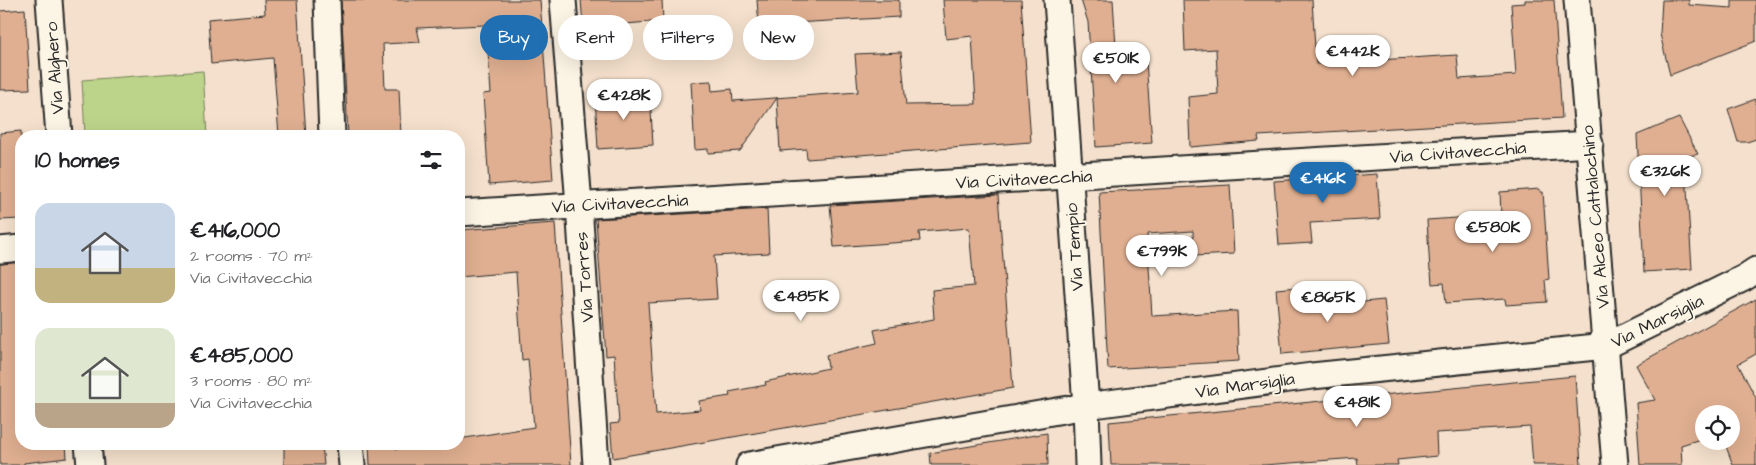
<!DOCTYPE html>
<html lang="en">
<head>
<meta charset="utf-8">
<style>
  :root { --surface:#fff; --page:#f2f2f2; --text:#202124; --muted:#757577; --accent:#1f6fb2 }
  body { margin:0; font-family:"Architects Daughter",sans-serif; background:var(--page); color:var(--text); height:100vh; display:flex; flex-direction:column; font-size:19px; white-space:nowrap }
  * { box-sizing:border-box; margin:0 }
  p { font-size:16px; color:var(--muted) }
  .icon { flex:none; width:28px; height:28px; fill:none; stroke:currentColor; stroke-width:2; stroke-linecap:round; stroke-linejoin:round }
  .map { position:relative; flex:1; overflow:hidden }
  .details { position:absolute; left:15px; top:130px; width:450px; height:320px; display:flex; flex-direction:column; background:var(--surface); border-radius:20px; box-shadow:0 5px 20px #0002 }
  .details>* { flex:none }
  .banner { position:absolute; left:480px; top:15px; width:475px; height:45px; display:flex; gap:10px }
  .tools { position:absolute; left:1695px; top:405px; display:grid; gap:10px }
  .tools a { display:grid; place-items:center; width:45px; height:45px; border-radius:50%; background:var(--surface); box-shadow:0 5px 20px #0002; font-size:25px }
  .price { position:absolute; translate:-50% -42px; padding:0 11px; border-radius:18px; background:#fff; color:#222; font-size:16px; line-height:32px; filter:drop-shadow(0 1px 2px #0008) }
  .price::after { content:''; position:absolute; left:50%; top:30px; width:15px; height:11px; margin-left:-8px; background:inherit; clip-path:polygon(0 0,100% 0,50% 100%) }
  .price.on { background:var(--accent); color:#fff }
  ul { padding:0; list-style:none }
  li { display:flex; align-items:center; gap:15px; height:125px; padding:0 20px }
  li span { display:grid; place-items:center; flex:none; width:140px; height:100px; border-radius:15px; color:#555 }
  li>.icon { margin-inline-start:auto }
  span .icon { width:60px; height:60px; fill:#fffc; stroke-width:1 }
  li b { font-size:21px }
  h2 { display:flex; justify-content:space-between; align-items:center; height:60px; padding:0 20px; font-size:21px }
  .pill { padding:0 18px; border-radius:22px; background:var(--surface); box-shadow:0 5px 20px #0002; font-size:18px; line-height:45px }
  .pill.on { background:var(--accent); color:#fff }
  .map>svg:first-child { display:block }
  .green { fill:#bcd48a; stroke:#74805a }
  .building { fill:#e0af91; stroke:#2b2b2b }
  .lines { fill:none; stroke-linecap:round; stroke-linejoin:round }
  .minor-casing { stroke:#2b2b2b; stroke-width:29 }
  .minor { stroke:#fcf5e5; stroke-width:25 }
  .labels { text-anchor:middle; stroke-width:4; stroke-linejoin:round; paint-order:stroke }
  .street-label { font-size:18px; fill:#2b2b2b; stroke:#fcf5e5 }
</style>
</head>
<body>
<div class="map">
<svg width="1756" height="465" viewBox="0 0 1756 465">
  <rect width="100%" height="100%" fill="#f4e0cc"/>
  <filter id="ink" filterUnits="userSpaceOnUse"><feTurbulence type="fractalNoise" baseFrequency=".02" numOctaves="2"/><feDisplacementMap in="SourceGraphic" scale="10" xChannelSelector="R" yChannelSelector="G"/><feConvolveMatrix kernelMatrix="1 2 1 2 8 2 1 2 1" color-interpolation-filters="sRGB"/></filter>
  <g filter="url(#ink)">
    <!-- green -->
    <path class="green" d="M203,71L207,136H85L82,80Z"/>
    <!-- building -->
    <g class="building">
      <path d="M264,0H297L306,136H279L273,58L211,64L208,19L265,14Z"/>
      <path d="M341,0H540L553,180L489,185L483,94L491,93L486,25L417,28L420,42L383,44L385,89H399L401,136H348Z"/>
      <path d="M581,0H662L663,21L625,24L626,34L584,37Z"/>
      <path d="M757,0H899V17L759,25Z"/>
      <path d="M943,0H1021L1031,142L807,159L806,149L780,151L777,98L740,151L708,153V149L695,150L691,82L711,81L712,91L732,89L733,101L858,92L855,54L901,52L906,105L976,104L972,36L946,39Z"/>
      <path d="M1081,0H1113L1117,63L1146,61L1152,143L1096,147L1088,22Z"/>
      <path d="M1183,0H1312L1316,64L1457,55L1459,79L1516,75L1511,4L1525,3V0H1554L1562,118L1258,136L1259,141L1190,147L1188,97L1218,94L1216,49L1185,51Z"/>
      <path d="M1662,0H1689V5L1732,8V0H1756V41L1670,75L1660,34Z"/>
      <path d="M25,9L30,89L0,90V11Z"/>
      <path d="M650,93L653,145L598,149L595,96Z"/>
      <path d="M1756,99V139L1747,142H1738L1728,109Z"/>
      <path d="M1679,118L1698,154L1685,157L1692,269L1644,272L1637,135Z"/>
      <path d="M21,131V219L0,220V133Z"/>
      <path d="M1377,174L1380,219L1310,223L1312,243L1279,245L1274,181Z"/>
      <path d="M1230,185L1234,254L1194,256L1193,231L1147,234L1152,316L1237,311L1239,361L1108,369L1099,192Z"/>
      <path d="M1540,189V192H1543L1549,279L1545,280L1547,302L1506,305L1505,299L1446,303L1444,283L1432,284L1431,271H1430L1427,220L1501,215L1500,192Z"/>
      <path d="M998,195L1013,388L613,458L610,424L619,423L614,355L606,356L596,219L767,209L769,253L714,256L717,299L648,303L656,414L700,410L699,401L730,396L729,392L766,385L765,382L828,368L826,355L877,343L874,330L934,319L932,290L974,286L969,228L919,232L920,241L834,247L830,205Z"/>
      <path d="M555,223L571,465H370L369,444H396V449L431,444H459V439L534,427L528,359L522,360L516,272L459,277V230Z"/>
      <path d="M21,262V444H66L67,458L24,463V465H0V264Z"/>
      <path d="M1310,286L1312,307L1384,300L1389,344L1282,354L1276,289Z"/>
      <path d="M1756,299V354L1738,364L1756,398V465H1733L1724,441H1731V414H1704V438L1681,445L1682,465H1640L1636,403L1655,400L1636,365Z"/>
      <path d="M1575,376L1581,465H1533L1530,427L1436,433L1437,456L1397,460L1398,465H1358L1357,458L1264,465H1111L1109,422Z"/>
      <path d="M1047,433L1048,465H931L930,453Z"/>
      <path d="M284,444H322L324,465H284Z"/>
    </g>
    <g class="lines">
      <!-- minor casing -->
      <g class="minor-casing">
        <g id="minor">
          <path d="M49,0L59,136"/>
          <path d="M327,0L332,136"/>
          <path d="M563,0L579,205L596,465"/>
          <path d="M1057,0L1086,406L1088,465"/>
          <path d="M1577,0L1615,465"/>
          <path d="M459,213L1590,144"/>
          <path d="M0,250L21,248"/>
          <path d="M88,444L90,465"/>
          <path d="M350,444L352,465"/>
          <path d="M749,465L1086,406L1312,376L1606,346L1744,278L1756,270"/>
        </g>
      </g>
      <!-- minor -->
      <use href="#minor" class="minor"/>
    </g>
  </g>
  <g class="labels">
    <!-- street labels -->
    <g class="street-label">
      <text transform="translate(54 68) rotate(-94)" y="6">Via Alghero</text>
      <text transform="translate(1458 152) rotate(-4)" y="6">Via Civitavecchia</text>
      <text transform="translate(1024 179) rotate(-3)" y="6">Via Civitavecchia</text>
      <text transform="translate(620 203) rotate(-3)" y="6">Via Civitavecchia</text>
      <text transform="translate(1595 217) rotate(-95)" y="6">Via Alceo Cattalochino</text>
      <text transform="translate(1074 247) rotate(-94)" y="6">Via Tempio</text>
      <text transform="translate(584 277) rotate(-94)" y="6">Via Torres</text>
      <text transform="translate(1657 321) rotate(-26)" y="6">Via Marsiglia</text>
      <text transform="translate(1245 385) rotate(-8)" y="6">Via Marsiglia</text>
    </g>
  </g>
</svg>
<div class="tools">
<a><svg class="icon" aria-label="locate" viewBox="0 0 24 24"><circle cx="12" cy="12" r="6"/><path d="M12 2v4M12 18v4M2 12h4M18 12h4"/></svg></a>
</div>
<b class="price" style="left:1353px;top:77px">€442K</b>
<b class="price" style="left:1116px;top:84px">€501K</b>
<b class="price" style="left:624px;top:121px">€428K</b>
<b class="price" style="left:1665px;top:197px">€326K</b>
<b class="price on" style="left:1323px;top:204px">€416K</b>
<b class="price" style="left:1493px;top:253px">€580K</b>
<b class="price" style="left:1162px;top:277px">€799K</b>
<b class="price" style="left:801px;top:322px">€485K</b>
<b class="price" style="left:1328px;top:323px">€865K</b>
<b class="price" style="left:1357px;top:428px">€481K</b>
<div class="banner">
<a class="pill on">Buy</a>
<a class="pill">Rent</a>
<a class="pill">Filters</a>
<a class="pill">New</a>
</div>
<section class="details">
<h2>10 homes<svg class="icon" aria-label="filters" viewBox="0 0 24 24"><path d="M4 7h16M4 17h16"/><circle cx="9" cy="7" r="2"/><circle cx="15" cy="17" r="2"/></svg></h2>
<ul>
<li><span style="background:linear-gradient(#c9d6e8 65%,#c2b280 0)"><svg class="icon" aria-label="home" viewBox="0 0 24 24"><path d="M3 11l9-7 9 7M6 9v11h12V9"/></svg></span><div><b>€416,000</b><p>2 rooms · 70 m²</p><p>Via Civitavecchia</p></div></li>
<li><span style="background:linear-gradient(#dfe7d0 75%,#b9a48a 0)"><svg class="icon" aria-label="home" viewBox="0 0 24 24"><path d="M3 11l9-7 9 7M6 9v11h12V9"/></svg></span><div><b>€485,000</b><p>3 rooms · 80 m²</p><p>Via Civitavecchia</p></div></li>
</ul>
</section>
</div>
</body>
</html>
